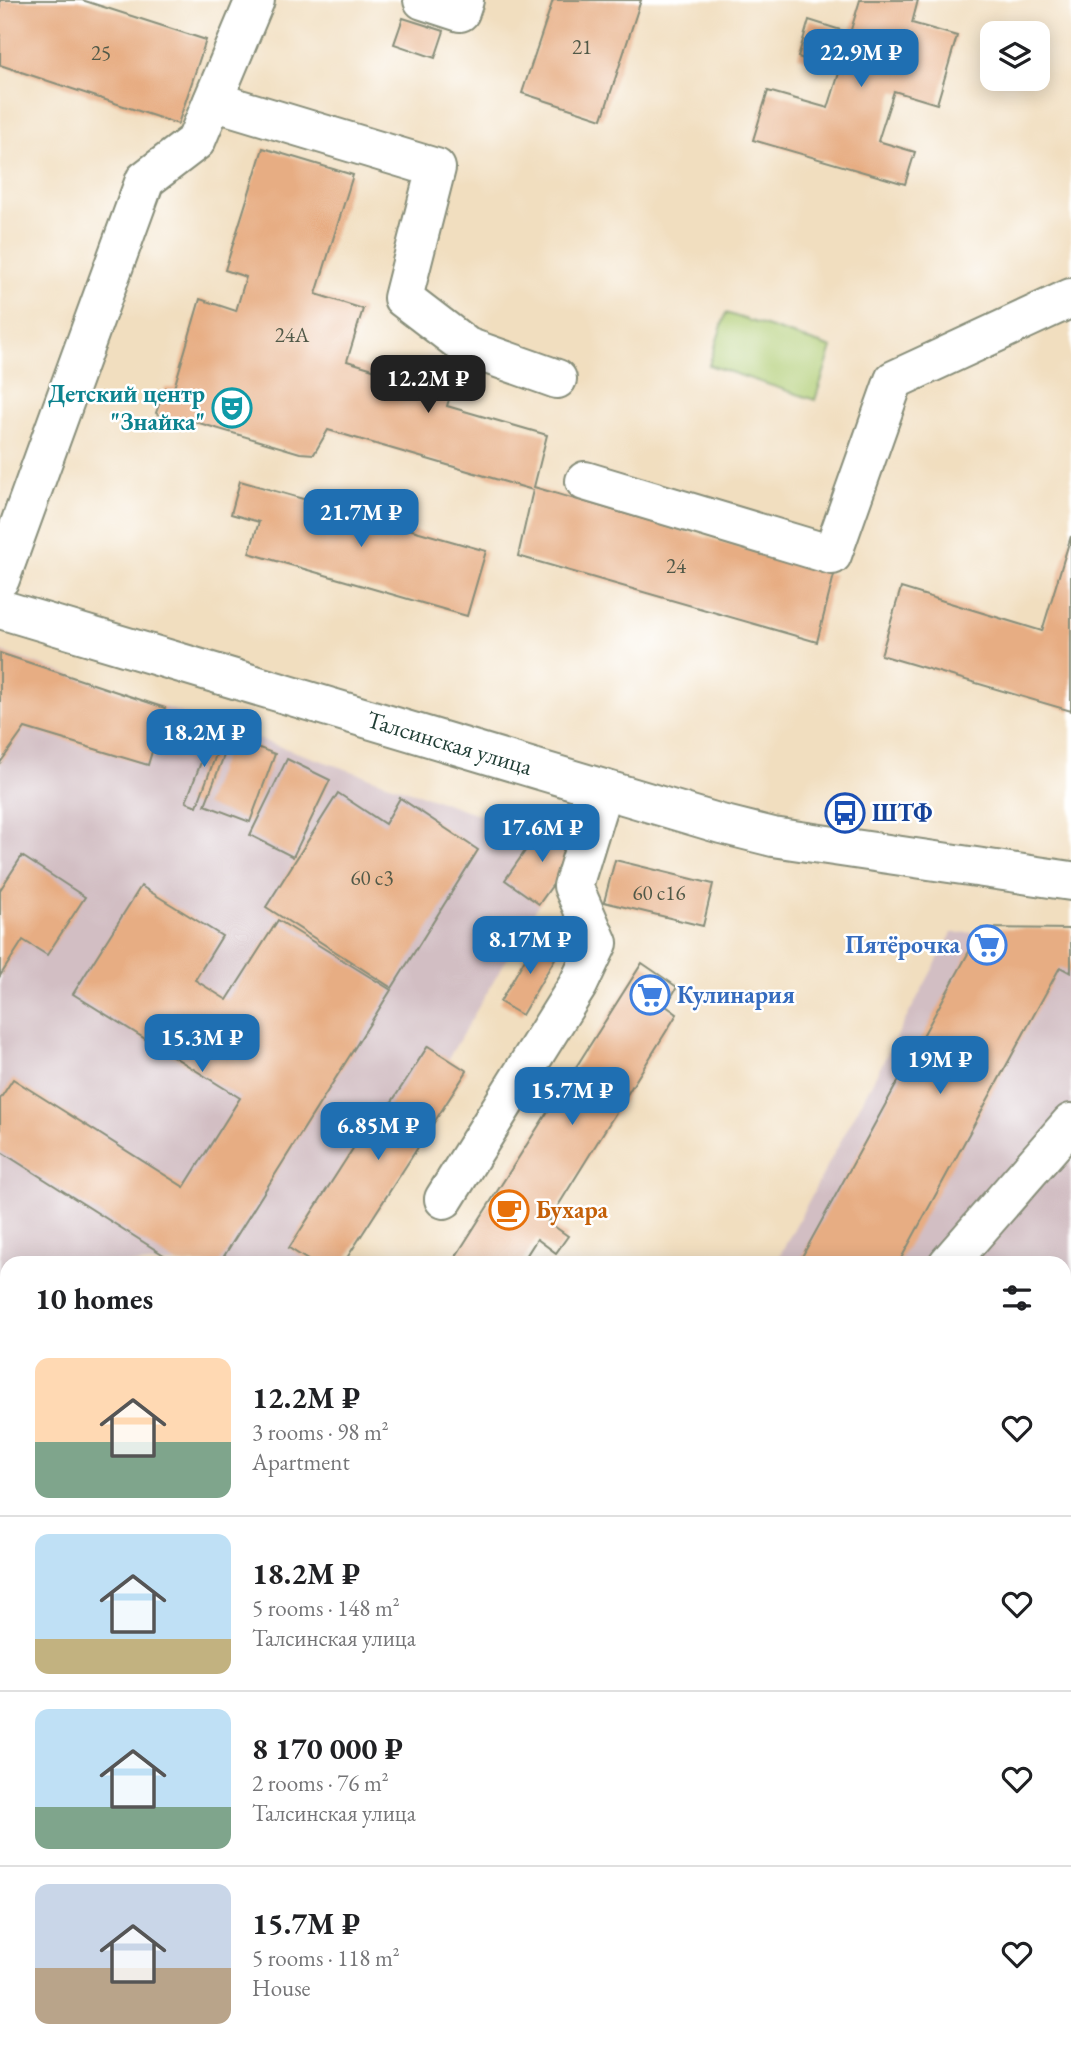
<!DOCTYPE html>
<html lang="en">
<head>
<meta charset="utf-8">
<style>
  :root { --surface:#fff; --page:#f2f2f2; --text:#202124; --muted:#757577; --line:#e0e0e0; --accent:#1f6fb2 }
  body { margin:0; font-family:"EB Garamond",serif; background:var(--page); color:var(--text); height:100vh; display:flex; flex-direction:column; font-size:26px; white-space:nowrap }
  * { box-sizing:border-box; margin:0 }
  p { font-size:23px; color:var(--muted) }
  .icon { flex:none; width:38px; height:38px; fill:none; stroke:currentColor; stroke-width:2; stroke-linecap:round; stroke-linejoin:round }
  .map { position:relative; flex:1; overflow:hidden }
  .details { position:absolute; left:0px; top:1256px; width:1071px; height:800px; display:flex; flex-direction:column; background:var(--surface); border-radius:21px 21px 0 0; box-shadow:0 4px 18px #0003 }
  .details>* { flex:none }
  .fabs { position:absolute; left:980px; top:21px; display:grid; gap:14px }
  .fabs a { display:grid; place-items:center; width:70px; height:70px; border-radius:14px; background:var(--surface); box-shadow:0 4px 18px #0003; font-size:35px }
  .price { position:absolute; translate:-50% -60px; padding:0 16px; border-radius:14px; background:var(--accent); color:#fff; font-size:23px; line-height:46px; filter:drop-shadow(0 2px 4px #0008) }
  .price::after { content:''; position:absolute; left:50%; top:42px; width:21px; height:16px; margin-left:-10px; background:inherit; clip-path:polygon(0 0,100% 0,50% 100%) }
  .price.on { background:#222; color:#fff }
  ul { padding:0; list-style:none }
  li { display:flex; align-items:center; gap:21px; height:175px; padding:0 35px }
  li+li { border-top:2px solid var(--line) }
  li span { display:grid; place-items:center; flex:none; width:196px; height:140px; border-radius:14px; color:#555 }
  li>.icon { margin-inline-start:auto }
  span .icon { width:84px; height:84px; fill:#fffc; stroke-width:1 }
  li b { font-size:30px }
  h2 { display:flex; justify-content:space-between; align-items:center; height:84px; padding:0 35px; font-size:30px }
  .map>svg:first-child { display:block }
  .industrial { fill:#d2bec3 }
  .green { fill:#b0cd74; stroke:#688554; stroke-width:2 }
  .forest { fill:#8cb066; stroke:#56764d; stroke-width:2 }
  .water { fill:#41b2b8; stroke:#307876; stroke-width:2 }
  .building { fill:#e7ad83 }
  .lines { fill:none; stroke-linecap:round; stroke-linejoin:round }
  .minor-casing { stroke:#888e7a; stroke-width:42 }
  .major-casing { stroke:#888e7a; stroke-width:42 }
  .minor { stroke:#fff; stroke-width:38 }
  .major { stroke:#fff; stroke-width:38 }
  .labels { text-anchor:middle; stroke-width:5; stroke-linejoin:round; paint-order:stroke }
  .number-label { font-size:21px; fill:#515948 }
  .culture-label { font-size:24px; font-weight:bold; fill:#0d838f; stroke:#fff; text-anchor:end }
  .street-label { font-size:24px; fill:#1f3d34; stroke:#fff }
  .transit-label { font-size:24px; font-weight:bold; fill:#164399; stroke:#fff; text-anchor:start }
  .shop-label { font-size:24px; font-weight:bold; fill:#366cbe; stroke:#fff; text-anchor:end }
  .food-label { font-size:24px; font-weight:bold; fill:#c56008; stroke:#fff; text-anchor:start }
</style>
</head>
<body>
<div class="map">
<svg width="1071" height="2056" viewBox="0 0 1071 2056">
  <rect width="100%" height="100%" fill="#fff"/>
  <filter id="ink" filterUnits="userSpaceOnUse"><feTurbulence type="fractalNoise" baseFrequency=".0143" numOctaves="2"/><feDisplacementMap in="SourceGraphic" scale="14" xChannelSelector="R" yChannelSelector="G"/><feConvolveMatrix kernelMatrix="1 2 1 2 8 2 1 2 1" color-interpolation-filters="sRGB"/></filter>
  <filter id="wash" filterUnits="userSpaceOnUse"><feTurbulence type="fractalNoise" baseFrequency=".00686" numOctaves="4" result="noise"/><feDisplacementMap in="SourceGraphic" scale="28" xChannelSelector="R" yChannelSelector="G"/><feGaussianBlur stdDeviation="1.57" result="paint"/><feColorMatrix in="noise" values="0 0 0 0 0 0 0 0 0 0 0 0 0 0 0 0 0 1.4 0 .05"/><feComposite in="paint" operator="in"/></filter>
  <g filter="url(#wash)">
    <rect width="100%" height="100%" fill="#f1debf"/>
    <!-- industrial -->
    <g class="industrial">
      <path d="M0,651L536,834L544,824L580,848L539,904L448,1059L467,1071L344,1263L7,1264V1336L0,1337Z"/>
      <path d="M1071,929V2053L1002,2056L970,2049H1064V1264H775L952,933Z"/>
    </g>
    <!-- green -->
    <g class="green">
      <path d="M726,313L832,348L815,400L709,365Z"/>
      <path d="M0,2033L7,2034V2049H174L235,2056H0Z"/>
    </g>
    <!-- forest -->
    <path class="forest" d="M7,1350V1845H0V1351Z"/>
    <!-- water -->
    <g class="water">
      <path d="M0,1901L7,1903V2034L0,2033Z"/>
      <path d="M174,2049H970L1002,2056H235Z"/>
    </g>
    <g id="blocks">
      <!-- building -->
      <g class="building">
        <path d="M0,0H82L206,40L178,124L0,65Z"/>
        <path d="M553,0H641L602,119L522,93Z"/>
        <path d="M860,0H918L912,23L957,36L937,104L894,91L878,141L915,152L905,184L753,140L768,91L828,108L840,70L798,57L809,20L850,33Z"/>
        <path d="M403,18L444,31L435,58L394,44Z"/>
        <path d="M263,148L353,175L316,294L363,309L347,361L451,393L447,406L547,435L534,487L834,575L817,642L518,556L533,490L328,430L314,454L300,453L189,420L164,419L156,413L165,388H174L200,299L236,311L246,277L225,270Z"/>
        <path d="M240,481L486,551L467,616L249,553L259,522L231,514Z"/>
        <path d="M1071,536V711L881,655L901,588L1042,631Z"/>
        <path d="M0,653L165,708L148,765L25,728L0,763Z"/>
        <path d="M212,733L223,736L197,806L186,802Z"/>
        <path d="M231,737L275,754L250,822L205,805Z"/>
        <path d="M287,759L330,780L293,857L250,835Z"/>
        <path d="M338,793L385,824L400,798L478,850L392,988L266,907Z"/>
        <path d="M544,824L579,848L539,904L505,880Z"/>
        <path d="M22,856L85,897L47,955L23,940L0,976V890Z"/>
        <path d="M615,860L713,884L703,926L604,902Z"/>
        <path d="M141,886L222,936L195,980L227,1000L278,920L391,990L219,1264H178L0,1151V1099L13,1079L184,1187L240,1098L73,994Z"/>
        <path d="M982,928L1071,929V973L1060,967L898,1264H798Z"/>
        <path d="M537,938L560,950L522,1015L500,1002Z"/>
        <path d="M642,963L677,987L666,1006L677,1014L548,1222L568,1236L556,1253L537,1239L521,1264H451Z"/>
        <path d="M428,1046L467,1071L343,1264H314L289,1248L363,1133L369,1137Z"/>
        <path d="M1071,1472V1535L1064,1547V1484Z"/>
        <path d="M1064,1634L1071,1638V1726L1064,1722Z"/>
        <path d="M1064,1737L1071,1740V1772L1064,1786Z"/>
      </g>
    </g>
  </g>
  <g filter="url(#ink)">
    <use href="#blocks" fill-opacity="0" stroke="#888e7a" stroke-width="2"/>
    <g class="lines">
      <!-- minor casing -->
      <g class="minor-casing">
        <g id="minor">
          <path d="M423,0L460,12L464,0"/>
          <path d="M213,101L436,168L403,298L467,347L557,379"/>
          <path d="M585,481L832,555L894,380L1071,298"/>
          <path d="M0,579L145,180L196,141L255,0"/>
          <path d="M444,1199L578,985L598,943L573,886L603,789"/>
          <path d="M948,1264L1071,1123"/>
          <path d="M1064,1370L1071,1373"/>
        </g>
      </g>
      <!-- major casing -->
      <g class="major-casing">
        <g id="major">
          <path id="s1" d="M0,609L721,824L773,837L1071,881"/>
        </g>
      </g>
      <!-- minor -->
      <use href="#minor" class="minor"/>
      <!-- major -->
      <use href="#major" class="major"/>
    </g>
  </g>
  <!-- icons -->
  <defs>
    <g id="theatre-ring" transform="scale(2.0125)"><circle r="9.5" fill="#fff" stroke="#0f9aa8" stroke-width="1.5"/><path d="M-5-5.5Q0-4 5-5.5V0Q5 5 0 6Q-5 5-5 0ZM-3.3-2.5H-1v1.5H-3.3ZM1-2.5H3.3v1.5H1ZM-2.8 1Q0 5.5 2.8 1Z" fill="#0f9aa8"/></g>
    <g id="bus-ring" transform="scale(2.0125)"><circle r="9.5" fill="#fff" stroke="#1a4fb4" stroke-width="1.5"/><path d="M-5-6H5V4H4V6H2V4H-2V6H-4V4H-5ZM-3.5-4V0h7V-4ZM-3.5 1.2v1.5H-2V1.2ZM2 1.2v1.5H3.5V1.2Z" fill="#1a4fb4"/></g>
    <g id="supermarket-ring" transform="scale(2.0125)"><circle r="9.5" fill="#fff" stroke="#3f7fe0" stroke-width="1.5"/><path d="M-6-5.5h2.5l.6 2H6L4.5 2H-2.5L-4.4-4H-6ZM-1.5 3.2a1.3 1.3 0 1 0 .1 0ZM3 3.2a1.3 1.3 0 1 0 .1 0Z" fill="#3f7fe0"/></g>
    <g id="cafe-ring" transform="scale(2.0125)"><circle r="9.5" fill="#fff" stroke="#e8710a" stroke-width="1.5"/><path d="M-5.5-4.5H6V0H3Q3 3.5 0 3.5H-2.5Q-5.5 3.5-5.5 0ZM3-3.2v2h1.7v-2ZM-6 4.5H4V6H-6Z" fill="#e8710a"/></g>
  </defs>
  <g fill-rule="evenodd">
    <use href="#theatre-ring" x="232" y="408"/>
    <use href="#bus-ring" x="845" y="813"/>
    <use href="#supermarket-ring" x="987" y="945"/>
    <use href="#supermarket-ring" x="650" y="995"/>
    <use href="#cafe-ring" x="509" y="1210"/>
  </g>
  <g class="labels">
    <!-- number labels -->
    <g class="number-label">
      <text x="582" y="54">21</text>
      <text x="101" y="60">25</text>
      <text x="292" y="342">24А</text>
      <text x="676" y="573">24</text>
      <text x="372" y="885">60 с3</text>
      <text x="659" y="900">60 с16</text>
    </g>
    <!-- culture labels -->
    <g class="culture-label">
      <text x="205" y="402">Детский центр<tspan x="205" dy="28">"Знайка"</tspan></text>
    </g>
    <!-- street labels -->
    <g class="street-label">
      <text dy="8" stroke="none"><textPath href="#s1" startOffset="469">Талсинская улица</textPath></text>
    </g>
    <!-- transit labels -->
    <g class="transit-label">
      <text x="872" y="821">ШТФ</text>
    </g>
    <!-- shop labels -->
    <g class="shop-label">
      <text x="960" y="953">Пятёрочка</text>
      <text x="677" y="1003" text-anchor="start">Кулинария</text>
    </g>
    <!-- food labels -->
    <g class="food-label">
      <text x="536" y="1218">Бухара</text>
    </g>
  </g>
</svg>
<div class="fabs">
<a><svg class="icon" aria-label="layers" viewBox="0 0 24 24"><path d="M12 4l9 5-9 5-9-5zM3 14l9 5 9-5"/></svg></a>
</div>
<b class="price" style="left:861px;top:89px">22.9M ₽</b>
<b class="price on" style="left:428px;top:415px">12.2M ₽</b>
<b class="price" style="left:361px;top:549px">21.7M ₽</b>
<b class="price" style="left:204px;top:769px">18.2M ₽</b>
<b class="price" style="left:542px;top:864px">17.6M ₽</b>
<b class="price" style="left:530px;top:976px">8.17M ₽</b>
<b class="price" style="left:202px;top:1074px">15.3M ₽</b>
<b class="price" style="left:940px;top:1096px">19M ₽</b>
<b class="price" style="left:572px;top:1127px">15.7M ₽</b>
<b class="price" style="left:378px;top:1162px">6.85M ₽</b>
<section class="details">
<h2>10 homes<svg class="icon" aria-label="filters" viewBox="0 0 24 24"><path d="M4 7h16M4 17h16"/><circle cx="9" cy="7" r="2"/><circle cx="15" cy="17" r="2"/></svg></h2>
<ul>
<li><span style="background:linear-gradient(#ffd9b3 60%,#7fa58c 0)"><svg class="icon" aria-label="home" viewBox="0 0 24 24"><path d="M3 11l9-7 9 7M6 9v11h12V9"/></svg></span><div><b>12.2M ₽</b><p>3 rooms · 98 m²</p><p>Apartment</p></div><svg class="icon" aria-label="heart" viewBox="0 0 24 24"><path d="M12 20l-8-8c-3-5 5-10 8-4 3-6 11-1 8 4z"/></svg></li>
<li><span style="background:linear-gradient(#bfe0f5 75%,#c2b280 0)"><svg class="icon" aria-label="home" viewBox="0 0 24 24"><path d="M3 11l9-7 9 7M6 9v11h12V9"/></svg></span><div><b>18.2M ₽</b><p>5 rooms · 148 m²</p><p>Талсинская улица</p></div><svg class="icon" aria-label="heart" viewBox="0 0 24 24"><path d="M12 20l-8-8c-3-5 5-10 8-4 3-6 11-1 8 4z"/></svg></li>
<li><span style="background:linear-gradient(#bfe0f5 70%,#7fa58c 0)"><svg class="icon" aria-label="home" viewBox="0 0 24 24"><path d="M3 11l9-7 9 7M6 9v11h12V9"/></svg></span><div><b>8 170 000 ₽</b><p>2 rooms · 76 m²</p><p>Талсинская улица</p></div><svg class="icon" aria-label="heart" viewBox="0 0 24 24"><path d="M12 20l-8-8c-3-5 5-10 8-4 3-6 11-1 8 4z"/></svg></li>
<li><span style="background:linear-gradient(#c9d6e8 60%,#b9a48a 0)"><svg class="icon" aria-label="home" viewBox="0 0 24 24"><path d="M3 11l9-7 9 7M6 9v11h12V9"/></svg></span><div><b>15.7M ₽</b><p>5 rooms · 118 m²</p><p>House</p></div><svg class="icon" aria-label="heart" viewBox="0 0 24 24"><path d="M12 20l-8-8c-3-5 5-10 8-4 3-6 11-1 8 4z"/></svg></li>
</ul>
</section>
</div>
</body>
</html>
